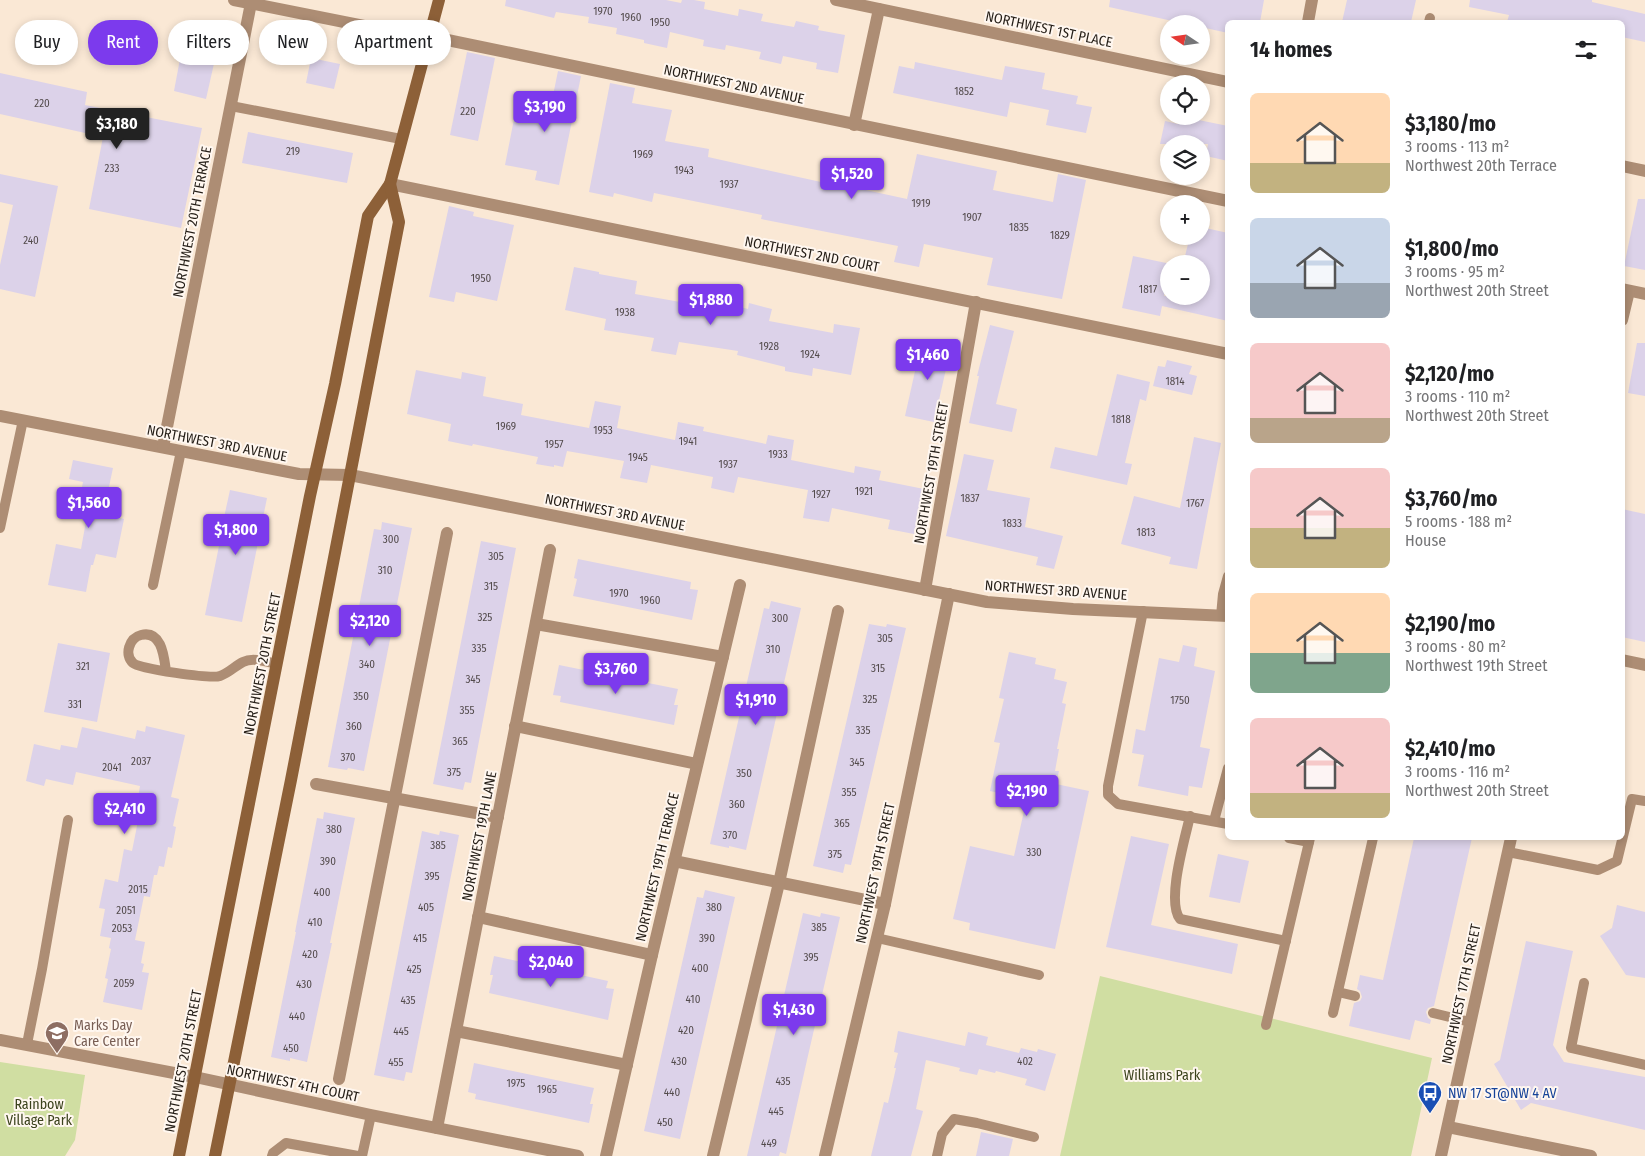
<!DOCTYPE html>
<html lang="en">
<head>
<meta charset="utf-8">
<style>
  :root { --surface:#fff; --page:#f6f6f6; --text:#202124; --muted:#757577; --accent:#7c3aed }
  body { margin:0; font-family:"Fira Sans Condensed",sans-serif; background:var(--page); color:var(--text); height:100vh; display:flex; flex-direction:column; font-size:19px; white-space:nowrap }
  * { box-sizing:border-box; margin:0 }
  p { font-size:16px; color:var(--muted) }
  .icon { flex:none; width:28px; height:28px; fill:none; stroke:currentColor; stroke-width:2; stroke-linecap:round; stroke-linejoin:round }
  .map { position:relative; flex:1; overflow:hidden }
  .drawer { position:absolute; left:1225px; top:20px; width:400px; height:820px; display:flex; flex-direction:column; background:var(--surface); border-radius:8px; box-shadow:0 2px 8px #0003 }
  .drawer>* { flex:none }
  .guide { position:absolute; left:15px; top:20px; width:475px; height:45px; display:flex; gap:10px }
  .needle { width:32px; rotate:283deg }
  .tools { position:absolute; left:1160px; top:15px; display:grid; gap:10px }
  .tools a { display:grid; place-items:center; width:50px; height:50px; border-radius:50%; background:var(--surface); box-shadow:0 2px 8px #0003; font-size:25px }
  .price { position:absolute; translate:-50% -42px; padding:0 11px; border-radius:5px; background:var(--accent); color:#fff; font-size:16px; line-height:32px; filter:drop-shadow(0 1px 2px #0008) }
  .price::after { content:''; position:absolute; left:50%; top:30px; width:15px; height:11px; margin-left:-8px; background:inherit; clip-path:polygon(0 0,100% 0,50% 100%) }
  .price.selected { background:#222; color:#fff }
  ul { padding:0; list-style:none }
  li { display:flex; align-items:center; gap:15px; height:125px; padding:0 25px }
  li span { display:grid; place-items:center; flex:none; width:140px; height:100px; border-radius:8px; color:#555 }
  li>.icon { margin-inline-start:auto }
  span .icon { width:60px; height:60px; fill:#fffc; stroke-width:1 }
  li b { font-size:21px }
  h2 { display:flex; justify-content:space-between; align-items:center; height:60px; padding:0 25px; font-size:21px }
  .tag { padding:0 18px; border-radius:22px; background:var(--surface); box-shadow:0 2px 8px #0003; font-size:18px; line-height:45px }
  .tag.selected { background:var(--accent); color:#fff }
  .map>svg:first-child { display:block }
  .green { fill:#d0dea2 }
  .building { fill:#dcd2e9 }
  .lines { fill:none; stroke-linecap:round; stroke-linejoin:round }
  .service { stroke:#ad8d74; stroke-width:10 }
  .minor { stroke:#ad8d74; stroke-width:12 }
  .tertiary { stroke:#ad8d74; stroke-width:12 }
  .secondary { stroke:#8d6038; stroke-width:12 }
  .labels { text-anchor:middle; stroke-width:4; stroke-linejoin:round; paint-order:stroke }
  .number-label { font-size:11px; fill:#534b4c }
  .street-label { font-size:14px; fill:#251e17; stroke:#fff7f0 }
  .education-label { font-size:14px; fill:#785e54; stroke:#fff7f0; text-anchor:start }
  .park-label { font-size:14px; fill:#3b421c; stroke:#fff7f0 }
  .transit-label { font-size:14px; fill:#164399; stroke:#fff7f0; text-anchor:start }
</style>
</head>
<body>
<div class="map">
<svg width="1645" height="1156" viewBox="0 0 1645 1156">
  <rect width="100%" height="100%" fill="#fae8d5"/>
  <!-- green -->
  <g class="green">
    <path d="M1100,976L1432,1058L1411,1156H1060Z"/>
    <path d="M0,1062L85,1075L75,1140L65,1156H0Z"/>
  </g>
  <!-- building -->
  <g class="building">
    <path d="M506,0H666L681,3L682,0H694L705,2L704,9L738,16L739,9L763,14L761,21L794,27L796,21L819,26L818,30L845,35L838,73L816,69L817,63L783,56L781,64L759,59L761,52L726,45L725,50L703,46L704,40L670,32L667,48L644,43V40L616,34L617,28L588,23L589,17L556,12L554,18L505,6Z"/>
    <path d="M1110,0H1264L1260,22H1228V33L1201,27V24H1186L1109,7Z"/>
    <path d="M1347,0H1416L1411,22H1342Z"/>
    <path d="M1470,0H1592V2L1645,14V42L1622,37V22H1507L1509,15L1469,7Z"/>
    <path d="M187,22L212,27L220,37L206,99L174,91Z"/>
    <path d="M467,52L495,58L478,141L450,135Z"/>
    <path d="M311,58L340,64L334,89L306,83Z"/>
    <path d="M915,62L1002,80L1005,66L1045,73L1042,89L1078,96L1076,104L1092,107L1086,133L1046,125L1049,110L1010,102L1007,117L893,93L899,66L914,69Z"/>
    <path d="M558,71L581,76L559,185L535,180L537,171L505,165L516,109L549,115Z"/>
    <path d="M0,73L87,92L85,105L202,128L181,228L89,209L103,137L0,114Z"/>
    <path d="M610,83L635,88L632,103L672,110L665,141L709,149L708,157L821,182L823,174L848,179L847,186L907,199L917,154L997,171L993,190L1053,202L1058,174L1086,180L1062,299L987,285L993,258L924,244L919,267L894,262L898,246L761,219L762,215L654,193L652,202L614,193L613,197L589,192Z"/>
    <path d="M1179,116L1228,126V161L1206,156L1208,144H1160L1165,121L1178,124Z"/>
    <path d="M248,132L353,153L347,183L242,163Z"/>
    <path d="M0,174L58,186L35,297L0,289V265L13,205L0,202Z"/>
    <path d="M1638,199H1645V270L1624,266Z"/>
    <path d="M449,206L474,212L473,216L514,225L497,301L456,292L454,302L429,297Z"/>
    <path d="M1201,227L1228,233V321L1162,306L1160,316L1122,308L1133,256L1171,264H1169V274L1164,296H1201V264H1183L1190,236H1201Z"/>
    <path d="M574,267L599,272V274L637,281L635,294L703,306L704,298L748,309L749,303L772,309L769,321L833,333L834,324L860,328L851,375L813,368L812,376L785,371V367L737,355L738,351L679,342L676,355L651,351L654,338L604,330L606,319L565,310Z"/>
    <path d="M990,325L1014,331L996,404L1017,409L1012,432L969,423L979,376H977Z"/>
    <path d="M922,340L951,347L934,422L905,416Z"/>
    <path d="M1637,343H1645V396L1628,393Z"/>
    <path d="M1167,360L1192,366L1189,374L1197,376L1192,395L1153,386L1158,366L1165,367Z"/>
    <path d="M416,370L461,379L462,372L486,377L483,396L523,404L521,415L589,428L595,401L621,406L617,428L675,440L678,422L704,427L703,431L766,444L768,435L794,440L791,460L854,473L855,466L881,471L879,480L924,489L914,534L888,529L890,520L832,508L829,522L803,518L808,490L738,477L734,493L711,488L713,477L651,465L647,483L620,478L624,461L567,451L563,467L554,465V467L536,464L538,457L473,444L472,446L448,441L451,424L407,414Z"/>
    <path d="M1117,374L1150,382L1146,401L1140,399L1125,463L1132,464L1127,485L1050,468L1055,447L1097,456Z"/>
    <path d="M1194,437L1221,443L1197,569L1169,564L1171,557L1121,544L1134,496L1180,508Z"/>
    <path d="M964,454L994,460L987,490L1030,498L1025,527L1063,536L1054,569L1036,565L1038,557L946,536Z"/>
    <path d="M73,460L113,468L107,496L119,498L115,517L124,519L116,558L96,554L93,565H91L86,592L48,585L56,544L81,549L88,510L78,508L83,482L69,479Z"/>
    <path d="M230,490L267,498L242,622L205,615L220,541H217L221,522H223Z"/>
    <path d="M1622,509L1645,514V642L1622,637Z"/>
    <path d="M382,522L412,528L364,771L348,768L347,770L328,767L374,529L381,530Z"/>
    <path d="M481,541L516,548L471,783L465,782L463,790L433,784Z"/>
    <path d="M578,559L691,582L690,589L698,590L692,620L573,596L577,579L574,578Z"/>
    <path d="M771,601L801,608L746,850L729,846V848L710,844L764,608L769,609Z"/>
    <path d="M869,624L886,627L887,624L906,628L851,865L845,864L843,873L813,866Z"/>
    <path d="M58,643L110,653L97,722L44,712Z"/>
    <path d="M1183,645L1197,648L1194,666L1215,671L1200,747L1210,749L1202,788L1189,786L1188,796L1138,786L1144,755L1132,753L1136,729L1145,731L1159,658L1179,662Z"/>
    <path d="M1009,652L1036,658L1035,664L1056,669L1054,679L1067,682L1062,703L1066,704L1057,749H1059L1055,771H1059L1056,784L1089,791L1055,949L969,930L970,923L953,919L970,846L1014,856L1024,811L1019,807L1012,796L990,791L1000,743L994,742L1004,699L999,698Z"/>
    <path d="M559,665L678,689L674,705H678L674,725L560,702L561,696L553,695Z"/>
    <path d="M146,726L185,735L171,797L179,799L173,826L176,827L172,848L168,847L164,867L159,866L157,875H154L150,897L144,896L135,940L145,942L141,963L144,964L142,972L149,973L142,1010L103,1002L108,979L105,978L111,949L109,948L111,938L100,936L105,909L99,908L105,879L118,882L124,849L132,851L140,811L136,810L140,786L76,772L73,785L46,779L44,786L26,781L34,744L60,750L61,745L77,748L82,727L135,739L137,730L145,732Z"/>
    <path d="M324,812L355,818L330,943H332L307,1062L290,1058V1061L271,1057L296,932H295L317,818L323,819Z"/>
    <path d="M422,831L439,835L440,831L459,835L412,1073L406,1072L404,1081L374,1075Z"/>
    <path d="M1131,836L1169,844L1151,925L1238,944L1232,974L1106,947Z"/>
    <path d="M1414,838H1472L1434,1006L1428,1008L1426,1012L1428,1018L1431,1020L1430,1024L1415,1020L1410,1040L1349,1026L1354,1003L1360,1001L1362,997L1360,991L1357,989L1360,975L1383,980Z"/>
    <path d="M1218,854L1249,861L1240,903L1209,897Z"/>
    <path d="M705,890L735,897L680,1139L644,1131L697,897L703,898Z"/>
    <path d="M1617,905L1645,912V978L1626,975L1600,936L1612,928Z"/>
    <path d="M803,913L820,917L821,913L840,917L807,1060L786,1154L780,1152L779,1156H747Z"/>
    <path d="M1526,941L1573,951L1553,1045L1564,1062L1645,1077V1130L1531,1103L1521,1110L1494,1064L1500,1060Z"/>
    <path d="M494,956L608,981L606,988L614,989L608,1020L489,993L493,975H490Z"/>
    <path d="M898,1031L965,1046L968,1032L988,1037L986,1045L1019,1053L1021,1048L1037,1052L1038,1049L1056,1054L1045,1091L1025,1085L1027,1079L996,1071L995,1073L979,1069L977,1075L959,1071L960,1068L926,1060L916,1109L923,1111L911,1156H871L884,1102L888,1103L896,1068H894L898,1053L894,1052Z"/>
    <path d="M474,1063L594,1088L590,1104H593L589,1123L475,1099L476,1094L468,1092Z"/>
    <path d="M981,1132L1013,1139L1009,1156H976Z"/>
  </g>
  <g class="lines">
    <!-- service -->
    <g class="service">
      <path d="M1429,22L1430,18"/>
      <path d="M231,106L401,139"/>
      <path d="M0,528L23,420"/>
      <path d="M153,585L181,451"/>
      <path d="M1143,611L1108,786V795L1118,804L1228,824"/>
      <path d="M1221,616L1223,594L1228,576"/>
      <path d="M166,671C164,657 162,630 141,635C129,638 124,655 133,663C140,669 211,679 220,676C229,673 235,666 243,662C253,657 267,662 277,664"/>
      <path d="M1190,816C1185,839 1166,901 1180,919L1286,941"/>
      <path d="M1214,821L1228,768"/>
      <path d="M1289,838L1309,842"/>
      <path d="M1508,852L1598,870L1617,861L1632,799L1645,801"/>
      <path d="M877,938L1039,975"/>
      <path d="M1584,983L1571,1048L1645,1065"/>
      <path d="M1338,992L1355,996"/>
      <path d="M1333,1013L1373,838"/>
      <path d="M1433,1013L1470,1022"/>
      <path d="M1266,1025L1310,838"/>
      <path d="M27,1044L42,969L68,820"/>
      <path d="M272,1156L273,1153L286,1143L358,1156"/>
      <path d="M362,1156L371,1115"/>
      <path d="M937,1156L942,1134L954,1119L977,1123L1034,1137"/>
    </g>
    <!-- minor -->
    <g class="minor">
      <path d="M1308,22L1312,0"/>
      <path d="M428,36L1228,201"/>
      <path d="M854,125L879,9"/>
      <path d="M390,184L1228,354"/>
      <path d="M1622,289L1645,294"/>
      <path d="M1622,320L1629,291"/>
      <path d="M0,416L299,474L350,475"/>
      <path d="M163,447L251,3"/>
      <path d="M925,590L976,302"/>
      <path d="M536,624L723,657"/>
      <path d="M515,726L697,764"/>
      <path d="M316,784L498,817"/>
      <path d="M674,861L885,904"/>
      <path d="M478,917L652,955"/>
      <path d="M456,1031L627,1065"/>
      <path d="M0,1040L195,1077L371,1115L578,1156"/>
      <path d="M339,1079L447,533"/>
      <path d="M1448,1127L1591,1156"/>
      <path d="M437,1128L550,550"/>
      <path d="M606,1156L652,955L740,585"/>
      <path d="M713,1156L779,883L838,611"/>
      <path d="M825,1156L885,904L949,594"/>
    </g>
    <!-- tertiary -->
    <g class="tertiary">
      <path d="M234,0L389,31L428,36"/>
      <path d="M836,0L1228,82"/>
      <path d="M1622,166L1645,171"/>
      <path d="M350,475L987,602L1073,609L1228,616"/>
      <path d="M1622,660L1645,665"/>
      <path d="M1441,1156L1511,838"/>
    </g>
    <!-- secondary -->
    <g class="secondary">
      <path d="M179,1156L310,496L335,384L368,216L390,184L439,0"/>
      <path d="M215,1156L291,780L399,222L390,184"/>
    </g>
  </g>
  <!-- icons -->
  <defs>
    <g id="school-pin" transform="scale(1.25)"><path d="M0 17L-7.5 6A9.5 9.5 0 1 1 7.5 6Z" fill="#8d6e63" stroke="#fff7f0"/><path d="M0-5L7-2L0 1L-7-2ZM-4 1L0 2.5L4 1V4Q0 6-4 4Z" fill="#fff"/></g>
    <g id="bus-pin" transform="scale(1.25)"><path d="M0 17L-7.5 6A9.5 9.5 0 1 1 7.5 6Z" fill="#1a4fb4" stroke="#fff7f0"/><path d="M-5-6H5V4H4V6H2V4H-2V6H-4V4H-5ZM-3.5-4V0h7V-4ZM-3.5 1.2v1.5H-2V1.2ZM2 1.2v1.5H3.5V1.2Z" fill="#fff"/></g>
  </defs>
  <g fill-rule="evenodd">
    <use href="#school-pin" x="57" y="1033"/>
    <use href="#bus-pin" x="1430" y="1093"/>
  </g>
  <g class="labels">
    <!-- number labels -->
    <g class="number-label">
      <text x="603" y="15">1970</text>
      <text x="631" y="21">1960</text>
      <text x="660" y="26">1950</text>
      <text x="964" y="95">1852</text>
      <text x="42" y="107">220</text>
      <text x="468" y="115">220</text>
      <text x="293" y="155">219</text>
      <text x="643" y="158">1969</text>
      <text x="112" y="172">233</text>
      <text x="684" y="174">1943</text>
      <text x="729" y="188">1937</text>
      <text x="921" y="207">1919</text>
      <text x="972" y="221">1907</text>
      <text x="1019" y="231">1835</text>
      <text x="1060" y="239">1829</text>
      <text x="31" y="244">240</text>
      <text x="481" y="282">1950</text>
      <text x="1148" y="293">1817</text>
      <text x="625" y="316">1938</text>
      <text x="769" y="350">1928</text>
      <text x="810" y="358">1924</text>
      <text x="1175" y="385">1814</text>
      <text x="1121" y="423">1818</text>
      <text x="506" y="430">1969</text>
      <text x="603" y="434">1953</text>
      <text x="688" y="445">1941</text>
      <text x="554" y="448">1957</text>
      <text x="778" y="458">1933</text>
      <text x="638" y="461">1945</text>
      <text x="728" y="468">1937</text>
      <text x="864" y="495">1921</text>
      <text x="821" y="498">1927</text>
      <text x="970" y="502">1837</text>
      <text x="1195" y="507">1767</text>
      <text x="1012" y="527">1833</text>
      <text x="1146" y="536">1813</text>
      <text x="391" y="543">300</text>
      <text x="496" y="560">305</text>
      <text x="385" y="574">310</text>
      <text x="491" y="590">315</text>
      <text x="619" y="597">1970</text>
      <text x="650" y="604">1960</text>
      <text x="485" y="621">325</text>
      <text x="780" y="622">300</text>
      <text x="885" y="642">305</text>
      <text x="479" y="652">335</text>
      <text x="773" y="653">310</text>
      <text x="367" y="668">340</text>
      <text x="83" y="670">321</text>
      <text x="878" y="672">315</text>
      <text x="473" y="683">345</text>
      <text x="361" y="700">350</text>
      <text x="870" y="703">325</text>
      <text x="1180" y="704">1750</text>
      <text x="75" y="708">331</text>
      <text x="467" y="714">355</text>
      <text x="354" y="730">360</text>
      <text x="863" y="734">335</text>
      <text x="460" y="745">365</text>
      <text x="348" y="761">370</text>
      <text x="141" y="765">2037</text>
      <text x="857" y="766">345</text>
      <text x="112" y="771">2041</text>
      <text x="454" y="776">375</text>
      <text x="744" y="777">350</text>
      <text x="849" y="796">355</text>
      <text x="737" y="808">360</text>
      <text x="842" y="827">365</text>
      <text x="334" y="833">380</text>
      <text x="730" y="839">370</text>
      <text x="438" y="849">385</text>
      <text x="1034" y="856">330</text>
      <text x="835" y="858">375</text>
      <text x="328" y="865">390</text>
      <text x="432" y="880">395</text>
      <text x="138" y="893">2015</text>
      <text x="322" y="896">400</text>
      <text x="426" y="911">405</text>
      <text x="714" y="911">380</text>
      <text x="126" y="914">2051</text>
      <text x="315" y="926">410</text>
      <text x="819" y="931">385</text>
      <text x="122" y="932">2053</text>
      <text x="420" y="942">415</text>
      <text x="707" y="942">390</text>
      <text x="310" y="958">420</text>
      <text x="811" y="961">395</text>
      <text x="700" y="972">400</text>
      <text x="414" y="973">425</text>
      <text x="124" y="987">2059</text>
      <text x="304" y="988">430</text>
      <text x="693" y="1003">410</text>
      <text x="408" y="1004">435</text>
      <text x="297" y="1020">440</text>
      <text x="686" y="1034">420</text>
      <text x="401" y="1035">445</text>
      <text x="291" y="1052">450</text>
      <text x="679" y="1065">430</text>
      <text x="1025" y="1065">402</text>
      <text x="396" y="1066">455</text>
      <text x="783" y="1085">435</text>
      <text x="516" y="1087">1975</text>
      <text x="547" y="1093">1965</text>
      <text x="672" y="1096">440</text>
      <text x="776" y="1115">445</text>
      <text x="665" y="1126">450</text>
      <text x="769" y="1147">449</text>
    </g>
    <!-- street labels -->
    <g class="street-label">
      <text transform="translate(1049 29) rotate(12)" y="5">NORTHWEST 1ST PLACE</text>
      <text transform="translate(734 84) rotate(12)" y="5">NORTHWEST 2ND AVENUE</text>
      <text transform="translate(192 222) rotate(-79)" y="5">NORTHWEST 20TH TERRACE</text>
      <text transform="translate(812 254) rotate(11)" y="5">NORTHWEST 2ND COURT</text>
      <text transform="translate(217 443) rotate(11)" y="5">NORTHWEST 3RD AVENUE</text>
      <text transform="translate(931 473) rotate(-80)" y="5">NORTHWEST 19TH STREET</text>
      <text transform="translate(615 512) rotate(11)" y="5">NORTHWEST 3RD AVENUE</text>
      <text transform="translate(1056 590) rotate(4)" y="5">NORTHWEST 3RD AVENUE</text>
      <text transform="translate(262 664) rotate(-79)" y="5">NORTHWEST 20TH STREET</text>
      <text transform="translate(479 836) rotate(-79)" y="5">NORTHWEST 19TH LANE</text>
      <text transform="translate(657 867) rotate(-77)" y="5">NORTHWEST 19TH TERRACE</text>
      <text transform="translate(875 873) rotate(-78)" y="5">NORTHWEST 19TH STREET</text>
      <text transform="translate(1461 994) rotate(-78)" y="5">NORTHWEST 17TH STREET</text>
      <text transform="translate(183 1061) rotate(-79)" y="5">NORTHWEST 20TH STREET</text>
      <text transform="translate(293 1083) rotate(12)" y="5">NORTHWEST 4TH COURT</text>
    </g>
    <!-- education labels -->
    <g class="education-label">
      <text x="74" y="1030">Marks Day<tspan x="74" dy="16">Care Center</tspan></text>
    </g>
    <!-- park labels -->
    <g class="park-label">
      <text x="1162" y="1080">Williams Park</text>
      <text x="39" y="1109">Rainbow<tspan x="39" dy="16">Village Park</tspan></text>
    </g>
    <!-- transit labels -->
    <g class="transit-label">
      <text x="1448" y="1098">NW 17 ST@NW 4 AV</text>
    </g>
  </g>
</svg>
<div class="tools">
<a><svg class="needle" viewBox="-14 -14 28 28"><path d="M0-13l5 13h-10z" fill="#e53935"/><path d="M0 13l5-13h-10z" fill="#757577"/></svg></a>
<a><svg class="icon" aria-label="locate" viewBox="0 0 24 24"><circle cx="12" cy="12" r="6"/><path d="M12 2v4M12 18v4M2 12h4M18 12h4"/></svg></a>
<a><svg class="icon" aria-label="layers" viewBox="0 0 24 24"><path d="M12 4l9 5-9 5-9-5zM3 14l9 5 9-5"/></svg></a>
<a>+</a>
<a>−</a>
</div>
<b class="price" style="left:545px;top:133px">$3,190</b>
<b class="price selected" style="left:117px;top:150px">$3,180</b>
<b class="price" style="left:852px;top:200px">$1,520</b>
<b class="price" style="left:711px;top:326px">$1,880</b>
<b class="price" style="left:928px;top:381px">$1,460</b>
<b class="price" style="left:89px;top:529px">$1,560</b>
<b class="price" style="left:236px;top:556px">$1,800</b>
<b class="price" style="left:370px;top:647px">$2,120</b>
<b class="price" style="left:616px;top:695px">$3,760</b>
<b class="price" style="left:756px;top:726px">$1,910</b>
<b class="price" style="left:1027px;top:817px">$2,190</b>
<b class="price" style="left:125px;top:835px">$2,410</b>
<b class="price" style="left:551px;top:988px">$2,040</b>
<b class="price" style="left:794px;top:1036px">$1,430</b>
<div class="guide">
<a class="tag">Buy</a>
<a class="tag selected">Rent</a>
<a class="tag">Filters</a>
<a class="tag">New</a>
<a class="tag">Apartment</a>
</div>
<section class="drawer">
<h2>14 homes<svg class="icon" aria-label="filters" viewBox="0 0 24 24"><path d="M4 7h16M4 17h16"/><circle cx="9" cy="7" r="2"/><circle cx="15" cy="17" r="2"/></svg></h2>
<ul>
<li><span style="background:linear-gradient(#ffd9b3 70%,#c2b280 0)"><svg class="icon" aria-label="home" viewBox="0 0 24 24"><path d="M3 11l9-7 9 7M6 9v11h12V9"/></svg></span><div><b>$3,180/mo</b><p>3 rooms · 113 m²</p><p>Northwest 20th Terrace</p></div></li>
<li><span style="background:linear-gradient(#c9d6e8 65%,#9aa5b1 0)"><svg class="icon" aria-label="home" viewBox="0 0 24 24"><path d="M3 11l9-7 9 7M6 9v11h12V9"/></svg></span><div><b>$1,800/mo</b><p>3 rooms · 95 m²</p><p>Northwest 20th Street</p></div></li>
<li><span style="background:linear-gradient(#f6c9c9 75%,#b9a48a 0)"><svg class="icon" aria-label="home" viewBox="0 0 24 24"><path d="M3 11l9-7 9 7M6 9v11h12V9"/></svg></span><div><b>$2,120/mo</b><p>3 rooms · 110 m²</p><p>Northwest 20th Street</p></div></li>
<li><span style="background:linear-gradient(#f6c9c9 60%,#c2b280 0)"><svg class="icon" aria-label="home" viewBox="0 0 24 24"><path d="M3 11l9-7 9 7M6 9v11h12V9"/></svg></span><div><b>$3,760/mo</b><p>5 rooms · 188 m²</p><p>House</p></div></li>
<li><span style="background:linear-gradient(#ffd9b3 60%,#7fa58c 0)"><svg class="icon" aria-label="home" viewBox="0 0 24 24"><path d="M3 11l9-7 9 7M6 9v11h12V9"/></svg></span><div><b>$2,190/mo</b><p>3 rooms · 80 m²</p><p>Northwest 19th Street</p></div></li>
<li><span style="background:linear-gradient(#f6c9c9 75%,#c2b280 0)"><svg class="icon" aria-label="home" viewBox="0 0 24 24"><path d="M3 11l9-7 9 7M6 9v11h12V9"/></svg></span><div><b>$2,410/mo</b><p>3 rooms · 116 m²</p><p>Northwest 20th Street</p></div></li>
</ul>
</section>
</div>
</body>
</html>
